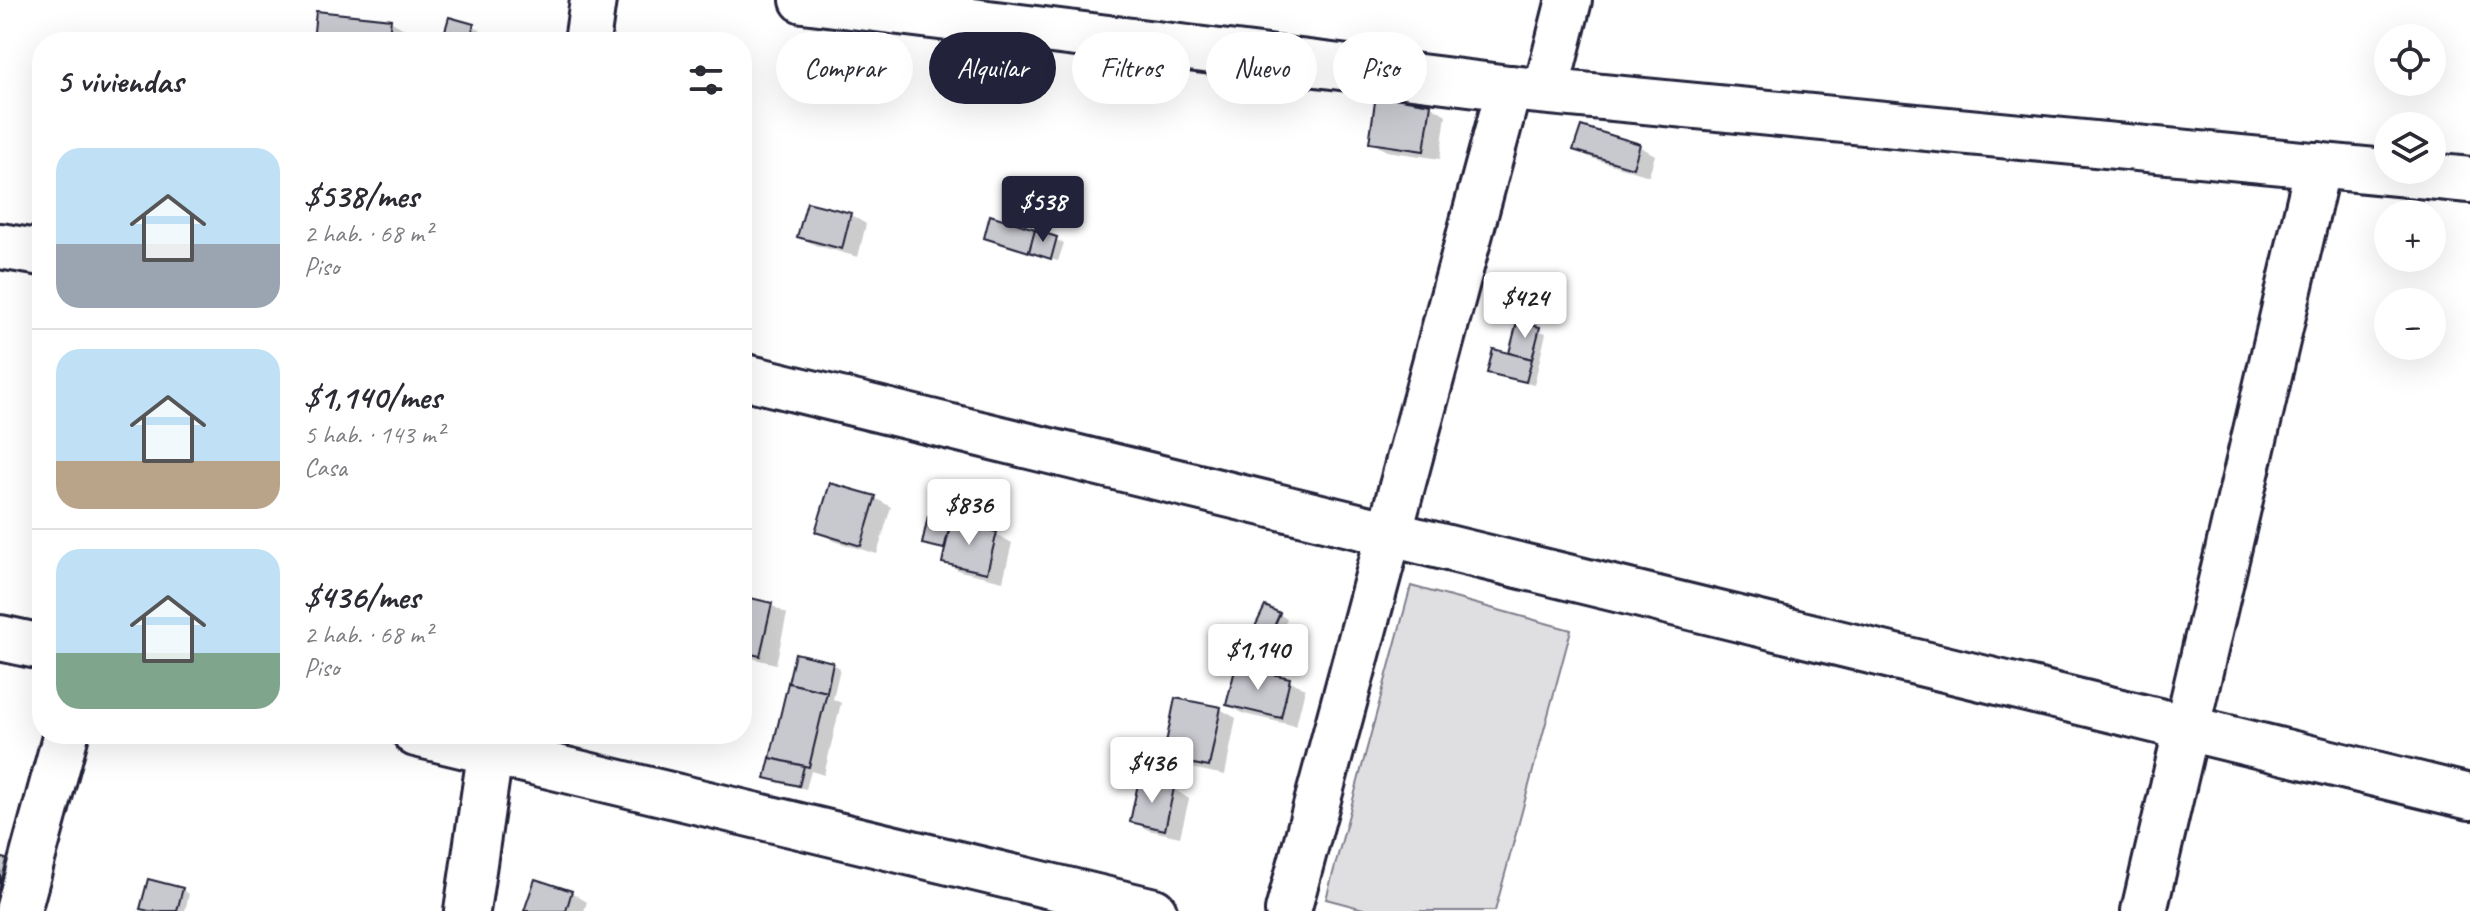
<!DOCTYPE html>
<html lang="es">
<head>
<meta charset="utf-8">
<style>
  :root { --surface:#fff; --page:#f7f7f7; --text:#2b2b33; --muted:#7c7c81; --line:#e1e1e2; --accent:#22223b }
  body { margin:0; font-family:Caveat,sans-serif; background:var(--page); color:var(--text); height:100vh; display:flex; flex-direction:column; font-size:30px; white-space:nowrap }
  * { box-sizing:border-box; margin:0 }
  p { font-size:26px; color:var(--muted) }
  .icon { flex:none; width:44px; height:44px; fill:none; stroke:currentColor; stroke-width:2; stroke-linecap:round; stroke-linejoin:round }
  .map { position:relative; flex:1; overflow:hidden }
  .details { position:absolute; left:32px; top:32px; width:720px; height:712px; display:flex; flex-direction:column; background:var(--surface); border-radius:32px; box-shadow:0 8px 32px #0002 }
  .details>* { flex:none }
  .top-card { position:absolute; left:776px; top:32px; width:760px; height:72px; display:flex; gap:16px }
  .fabs { position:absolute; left:2374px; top:24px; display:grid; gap:16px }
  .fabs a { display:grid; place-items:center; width:72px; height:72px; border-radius:50%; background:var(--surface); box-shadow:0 8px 32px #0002; font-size:40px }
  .price { position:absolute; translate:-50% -68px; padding:0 18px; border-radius:8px; background:#fff; color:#222; font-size:26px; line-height:52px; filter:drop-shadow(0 2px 4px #0008) }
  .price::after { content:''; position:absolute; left:50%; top:48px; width:24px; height:18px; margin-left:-12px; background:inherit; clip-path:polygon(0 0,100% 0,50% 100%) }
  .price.current { background:var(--accent); color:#fff }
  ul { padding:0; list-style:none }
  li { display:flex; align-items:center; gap:24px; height:200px; padding:0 24px }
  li+li { border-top:2px solid var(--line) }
  li span { display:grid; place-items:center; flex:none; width:224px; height:160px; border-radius:24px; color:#555 }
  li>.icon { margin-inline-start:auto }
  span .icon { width:96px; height:96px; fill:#fffc; stroke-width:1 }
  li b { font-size:34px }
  h2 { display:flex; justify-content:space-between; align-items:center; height:96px; padding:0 24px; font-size:34px }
  .tag { padding:0 28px; border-radius:36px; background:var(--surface); box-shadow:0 8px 32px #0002; font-size:28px; line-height:72px }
  .tag.current { background:var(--accent); color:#fff }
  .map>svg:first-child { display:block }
  .green { fill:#dfdfe2; stroke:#80808e; stroke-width:2 }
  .shadow { fill:#0003 }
  .building { fill:#c8c8cf; stroke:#22223b; stroke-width:2 }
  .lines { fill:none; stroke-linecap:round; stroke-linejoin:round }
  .minor-casing { stroke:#22223b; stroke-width:50 }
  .minor { stroke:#fff; stroke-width:44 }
</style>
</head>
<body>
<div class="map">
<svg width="2470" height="911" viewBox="0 0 2470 911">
  <rect width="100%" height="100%" fill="#fff"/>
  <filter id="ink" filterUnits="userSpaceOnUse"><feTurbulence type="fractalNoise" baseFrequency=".0125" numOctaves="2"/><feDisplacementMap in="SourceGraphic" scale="16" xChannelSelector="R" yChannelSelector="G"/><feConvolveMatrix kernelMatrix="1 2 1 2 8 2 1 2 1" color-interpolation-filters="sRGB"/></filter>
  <g filter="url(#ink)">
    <!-- green -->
    <path class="green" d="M1411,586L1571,630L1495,911H1371L1326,899Z"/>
    <!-- shadow -->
    <g class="shadow">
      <path d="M390,21L406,30L405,42H315Z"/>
      <path d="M473,26L481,30L477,42H448L444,40Z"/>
      <path d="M1431,106L1446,115L1440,159L1387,151L1371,142Z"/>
      <path d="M1639,146L1655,155L1649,176L1591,158L1576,149Z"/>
      <path d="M808,204L851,215L866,224L858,257L815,245L799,236Z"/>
      <path d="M992,218L1064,243L1058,261L994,242L986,238Z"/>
      <path d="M1518,324L1546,333L1534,385L1497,376L1490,372L1511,355Z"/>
      <path d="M875,498L891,507L877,554L834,541L818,531Z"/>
      <path d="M930,519L996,534L1012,543L1003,581L960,571L944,562L946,550L924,543Z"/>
      <path d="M742,598L771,605L787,614L776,664L742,656Z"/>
      <path d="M1279,614L1287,619L1273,649L1259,643Z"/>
      <path d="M797,655L833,664L840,668L833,699L841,703L824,775L811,771L806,789L775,782L768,777Z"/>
      <path d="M1289,680L1305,689L1296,726L1244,714L1228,704Z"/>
      <path d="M1220,709L1236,718L1225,775L1181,766L1165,757Z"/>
      <path d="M1141,782L1174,789L1189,799L1180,837L1148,830L1132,821Z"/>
      <path d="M536,881L572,893L587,902L584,911H526Z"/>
      <path d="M182,890L189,894L185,911H148L142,908Z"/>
    </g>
    <!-- building -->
    <g class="building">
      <path d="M316,11L391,19L388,42H313Z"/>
      <path d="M449,17L474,24L469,42L442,41Z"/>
      <path d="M1376,95L1431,104L1424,151L1369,143Z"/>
      <path d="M1581,126L1640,144L1633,168L1573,150Z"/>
      <path d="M807,202L851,213L842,249L797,237Z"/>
      <path d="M990,215L1035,229L1029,252L984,238Z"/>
      <path d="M1035,230L1057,237L1051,259L1029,252Z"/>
      <path d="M1517,322L1540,327L1532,359L1509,353Z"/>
      <path d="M1493,349L1532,359L1526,382L1487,373Z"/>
      <path d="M830,483L876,496L861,546L815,532Z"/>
      <path d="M928,516L951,521L944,549L922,544Z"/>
      <path d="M951,521L997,532L987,573L942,563Z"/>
      <path d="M742,596L772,603L760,656L742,652Z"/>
      <path d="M1265,606L1280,613L1265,647L1249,639Z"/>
      <path d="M795,653L833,662L827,692L788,683Z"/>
      <path d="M1236,666L1290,678L1281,718L1226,705Z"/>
      <path d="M788,683L827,692L809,767L770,758Z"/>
      <path d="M1175,698L1221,707L1209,767L1163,758Z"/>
      <path d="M770,758L804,766L799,786L765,778Z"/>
      <path d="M1139,779L1174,788L1165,830L1130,822Z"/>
      <path d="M0,857L11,861L1,891H0Z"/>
      <path d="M148,879L183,888L177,911H149L140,909Z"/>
      <path d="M535,879L572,891L566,911H524Z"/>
    </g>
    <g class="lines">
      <!-- minor casing -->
      <g class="minor-casing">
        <g id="minor">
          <path d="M803,0L1509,88L2470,180"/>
          <path d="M587,42L593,0"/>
          <path d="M1546,91L1569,0"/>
          <path d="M0,246L42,253"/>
          <path d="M742,376L2470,797"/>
          <path d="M0,638L42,647"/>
          <path d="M416,734L1154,911"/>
          <path d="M18,911L66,734"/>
          <path d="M467,911L493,734"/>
          <path d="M1288,911L1509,88"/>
          <path d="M2144,911L2318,165"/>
        </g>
      </g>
      <!-- minor -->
      <use href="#minor" class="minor"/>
    </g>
  </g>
</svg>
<div class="fabs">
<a><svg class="icon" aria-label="locate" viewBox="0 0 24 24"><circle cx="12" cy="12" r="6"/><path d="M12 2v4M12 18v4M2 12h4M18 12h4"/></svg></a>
<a><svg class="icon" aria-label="layers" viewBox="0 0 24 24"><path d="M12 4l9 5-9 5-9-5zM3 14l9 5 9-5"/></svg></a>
<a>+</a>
<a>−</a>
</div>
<b class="price current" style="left:1043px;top:244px">$538</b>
<b class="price" style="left:1525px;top:340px">$424</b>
<b class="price" style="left:969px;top:547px">$836</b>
<b class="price" style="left:1258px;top:692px">$1,140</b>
<b class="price" style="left:1152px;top:805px">$436</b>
<div class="top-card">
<a class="tag">Comprar</a>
<a class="tag current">Alquilar</a>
<a class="tag">Filtros</a>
<a class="tag">Nuevo</a>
<a class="tag">Piso</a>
</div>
<section class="details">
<h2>5 viviendas<svg class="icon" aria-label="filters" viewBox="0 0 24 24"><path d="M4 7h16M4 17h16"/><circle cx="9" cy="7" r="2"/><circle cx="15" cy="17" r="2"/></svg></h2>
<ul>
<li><span style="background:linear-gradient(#bfe0f5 60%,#9aa5b1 0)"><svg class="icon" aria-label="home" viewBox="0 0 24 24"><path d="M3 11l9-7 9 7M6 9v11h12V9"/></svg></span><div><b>$538/mes</b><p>2 hab. · 68 m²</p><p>Piso</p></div></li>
<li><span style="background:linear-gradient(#bfe0f5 70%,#b9a48a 0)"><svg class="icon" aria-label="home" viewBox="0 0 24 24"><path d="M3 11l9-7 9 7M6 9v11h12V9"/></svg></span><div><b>$1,140/mes</b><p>5 hab. · 143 m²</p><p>Casa</p></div></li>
<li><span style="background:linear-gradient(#bfe0f5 65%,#7fa58c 0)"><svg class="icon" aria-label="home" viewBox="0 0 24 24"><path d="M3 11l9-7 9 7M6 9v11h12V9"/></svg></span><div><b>$436/mes</b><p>2 hab. · 68 m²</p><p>Piso</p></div></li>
</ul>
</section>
</div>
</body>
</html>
